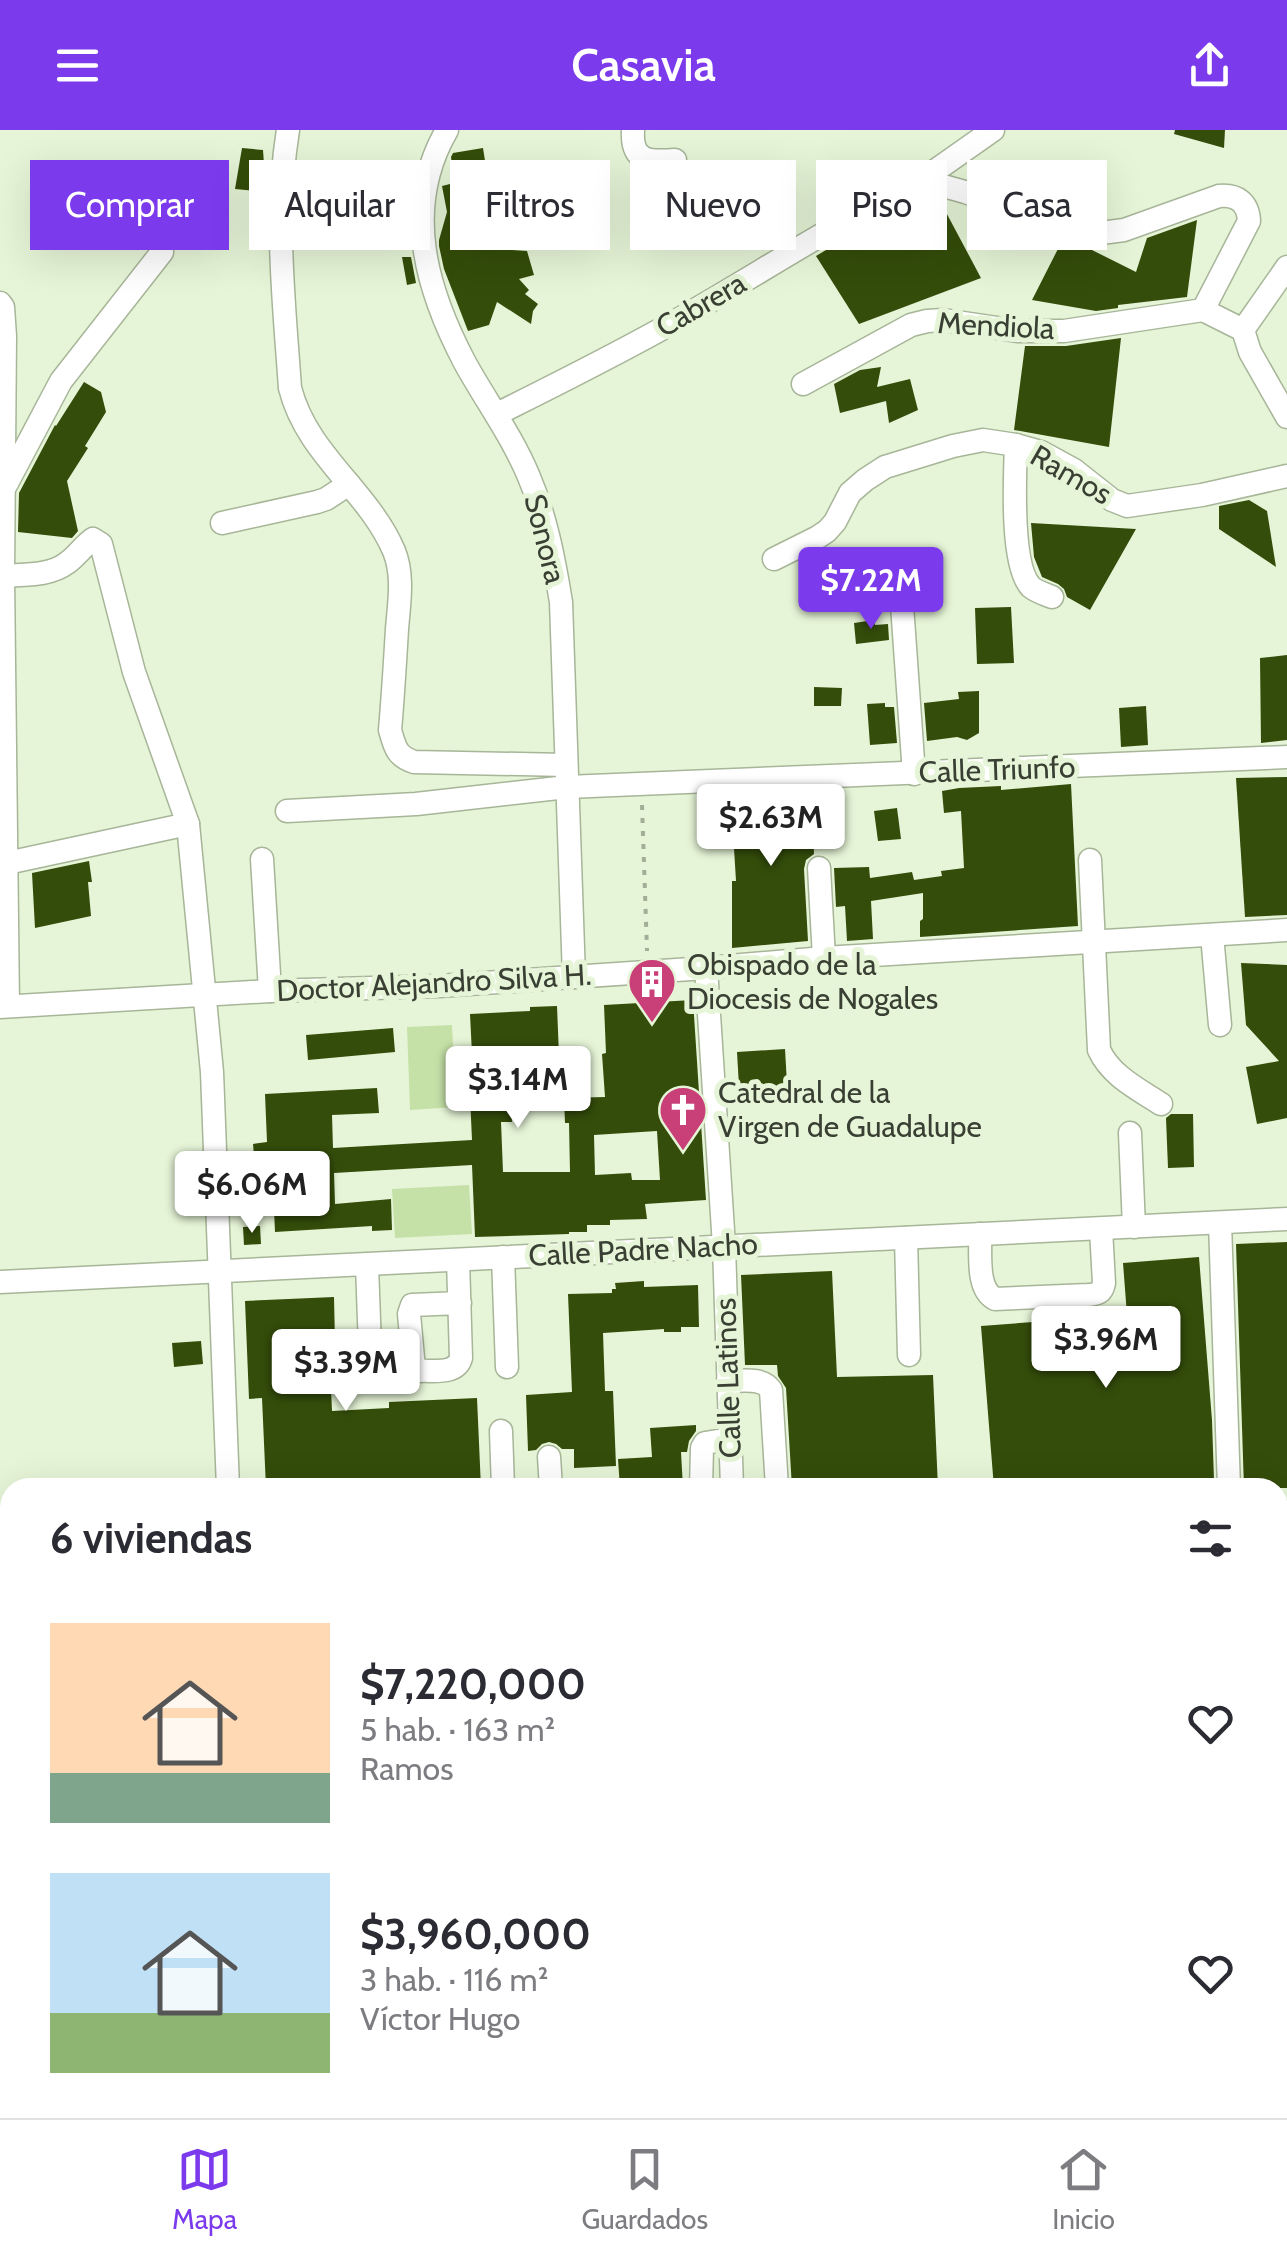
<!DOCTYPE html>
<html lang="es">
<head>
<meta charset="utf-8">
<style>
  :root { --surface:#fff; --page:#f2f2f3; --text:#2b2b33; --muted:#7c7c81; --line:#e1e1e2; --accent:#7c3aed }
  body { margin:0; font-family:Cabin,sans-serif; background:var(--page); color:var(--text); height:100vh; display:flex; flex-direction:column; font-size:38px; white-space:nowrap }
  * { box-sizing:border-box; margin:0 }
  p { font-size:32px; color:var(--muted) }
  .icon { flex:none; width:55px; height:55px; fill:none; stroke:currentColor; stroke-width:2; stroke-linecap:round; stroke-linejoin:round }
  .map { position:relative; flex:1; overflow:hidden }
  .sheet { position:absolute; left:0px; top:1348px; width:1288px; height:642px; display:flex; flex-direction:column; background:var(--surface); border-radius:30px 30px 0 0; box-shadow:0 10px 40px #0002 }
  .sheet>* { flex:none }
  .hud { position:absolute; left:30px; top:30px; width:1228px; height:90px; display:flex; gap:20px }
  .price { position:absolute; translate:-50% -85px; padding:0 22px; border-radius:10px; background:#fff; color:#222; font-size:32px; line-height:65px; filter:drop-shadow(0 2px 5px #0008) }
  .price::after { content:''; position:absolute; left:50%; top:60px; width:30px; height:22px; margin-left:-15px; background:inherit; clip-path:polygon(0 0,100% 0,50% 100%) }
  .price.current { background:var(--accent); color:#fff }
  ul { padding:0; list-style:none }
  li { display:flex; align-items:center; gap:30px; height:250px; padding:0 50px }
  li span { display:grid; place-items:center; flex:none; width:280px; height:200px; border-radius:0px; color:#555 }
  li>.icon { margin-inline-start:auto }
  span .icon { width:120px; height:120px; fill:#fffc; stroke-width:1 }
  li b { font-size:42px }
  h2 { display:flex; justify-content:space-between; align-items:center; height:120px; padding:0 50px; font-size:42px }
  .pill { padding:0 35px; border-radius:0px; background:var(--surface); box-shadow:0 10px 40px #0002; font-size:35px; line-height:90px }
  .pill.current { background:var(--accent); color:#fff }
  header { display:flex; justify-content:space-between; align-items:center; height:130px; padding:0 50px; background:var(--accent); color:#fff; font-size:45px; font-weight:600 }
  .tabs { display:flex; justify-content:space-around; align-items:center; height:140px; border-top:2px solid var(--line); background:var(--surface); font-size:28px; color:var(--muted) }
  .tabs a { display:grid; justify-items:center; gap:5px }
  .tabs .current { color:var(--accent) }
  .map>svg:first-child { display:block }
  .green { fill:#c5e1a8 }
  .building { fill:#344d0a; fill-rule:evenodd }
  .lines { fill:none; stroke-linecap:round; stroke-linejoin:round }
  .minor-casing { stroke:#a7b598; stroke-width:25 }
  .highway-casing { stroke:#a7b598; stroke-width:38 }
  .path { stroke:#a2ae97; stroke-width:4; stroke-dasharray:5 8; stroke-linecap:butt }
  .minor { stroke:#fff; stroke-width:22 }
  .highway { stroke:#fff; stroke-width:35 }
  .rail { stroke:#757e6c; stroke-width:5; stroke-dasharray:18 18; stroke-linecap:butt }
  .labels { text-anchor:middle; stroke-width:10; stroke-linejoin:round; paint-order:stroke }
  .street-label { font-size:30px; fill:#393f33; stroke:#e6f5d7 }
  .poi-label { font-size:30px; fill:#393f33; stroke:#e6f5d7; text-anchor:start }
</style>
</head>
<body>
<header><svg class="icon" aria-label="menu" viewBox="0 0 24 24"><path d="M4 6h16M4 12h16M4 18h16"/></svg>Casavia<svg class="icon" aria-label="share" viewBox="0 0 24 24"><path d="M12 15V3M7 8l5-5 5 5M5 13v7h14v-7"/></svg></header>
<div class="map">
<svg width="1287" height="1988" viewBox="0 0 1287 1988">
  <rect width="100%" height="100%" fill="#e6f5d7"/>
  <!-- green -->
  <g class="green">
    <path d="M452,895L456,977L410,980L407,897Z"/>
    <path d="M469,1055L472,1104L395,1108L392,1059Z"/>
  </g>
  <!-- building -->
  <g class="building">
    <path d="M1175,0H1225L1224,18L1174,4Z"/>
    <path d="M242,18L263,20L266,62L235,59Z"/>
    <path d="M483,18L492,75L469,80L465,111L503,100L512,120L527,121L534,145L519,149L529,160L525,164L538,174L533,181L531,194L497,172L489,195L468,201L444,139L439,116V110L447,82L442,56L454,53L451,27L453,23Z"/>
    <path d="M372,46L407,47L406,77L372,76Z"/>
    <path d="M937,70L940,71L981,148L859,194L816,126L846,108Z"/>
    <path d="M1197,90L1187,167L1118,175V178L1096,181L1032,170L1062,111L1086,117L1136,142L1147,108Z"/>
    <path d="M402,127H411L416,153L407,155Z"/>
    <path d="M1121,208L1109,317L1014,300L1025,216H1066Z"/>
    <path d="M881,237L877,257L910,249L918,280L889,293L886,271L840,283L834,254L860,240Z"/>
    <path d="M84,252L101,262L106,282L85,316L88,318L67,351L78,401L72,408L18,402L19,363L55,295L56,296Z"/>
    <path d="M1249,370L1267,381L1276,437L1219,399V376Z"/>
    <path d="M1031,393L1136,399L1090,480L1067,467L1064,459L1058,454L1042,447L1034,427Z"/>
    <path d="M932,425L933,438L886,441V427Z"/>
    <path d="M1011,477L1014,533L977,534L975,478Z"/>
    <path d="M874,490L875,495L888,494L889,510L856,514L854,493Z"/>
    <path d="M1287,525V610L1261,613L1260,528Z"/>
    <path d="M814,557L842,558L841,576H814Z"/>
    <path d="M979,561V603L967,610L957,607L927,611L924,573L959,569L958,562Z"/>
    <path d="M885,573V577H894L897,613L870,615L867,574Z"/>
    <path d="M1146,576L1148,615L1121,617L1119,578Z"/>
    <path d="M1287,647V785L1245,787L1236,648Z"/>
    <path d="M1071,654L1078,796L920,807V791L923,789V763L871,771L873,809L847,811L845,776L836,777L834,738L869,737L870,748L912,742L914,750L942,746L941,741L964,738L961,681L944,683L942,661L959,658L1001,656V660Z"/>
    <path d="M812,664L814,724L806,730L804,739L808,811L732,818V751H736L731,669Z"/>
    <path d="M897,678L901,709L878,711L874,681Z"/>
    <path d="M89,731L92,752H88L91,786L35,798L32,743Z"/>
    <path d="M1241,833L1287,835V988L1257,994L1246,937L1279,931L1246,895Z"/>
    <path d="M693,870L706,1070L645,1074L647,1089L610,1090V1095H587V1102H569V1104L475,1107L472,1035L334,1043L335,1074L391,1069L392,1100L372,1101V1096L275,1102L273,1057L257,1059L253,1014L267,1012L265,964L377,958L379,983L332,985L333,1018L472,1010L469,944H473L470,884L530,881V877L557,876L561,975L511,976L512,992H501L503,1042H570L569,993H565L564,968L605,967L602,924L606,923L604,875ZM657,1001L660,1050H632L631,1043L595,1045L594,1005Z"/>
    <path d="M393,898L395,922L308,930L306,905Z"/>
    <path d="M785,919L788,971L740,974L737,922Z"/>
    <path d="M1171,984H1193L1194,1037L1168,1038L1166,988Z"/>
    <path d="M260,1096L261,1114L244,1115L243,1097Z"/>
    <path d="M1287,1112V1358H1244L1236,1114Z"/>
    <path d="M1199,1127L1212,1290L1214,1350L1121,1358H994L981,1196L1127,1185L1123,1133Z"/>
    <path d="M832,1141L837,1247L933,1245L938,1358H792L786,1258L778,1246L777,1235H745L741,1145Z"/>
    <path d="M644,1151V1157L698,1155L699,1197H681V1202H664V1199L603,1203L605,1261H613L616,1336L574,1338V1319H562L556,1314L549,1312L542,1314L536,1320L528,1321L526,1265L572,1262L568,1164L612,1163V1159H616L615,1153Z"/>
    <path d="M334,1167L335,1212H329L332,1281L389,1278V1272L477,1268L481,1358H266L262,1268L249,1269L245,1171Z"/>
    <path d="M201,1211L203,1234L174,1237L172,1213Z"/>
    <path d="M696,1295V1301L689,1311L687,1322H681L683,1358H620L618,1329L652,1327L650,1298Z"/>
  </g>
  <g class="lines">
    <!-- minor casing -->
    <g class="minor-casing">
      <g id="minor">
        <path d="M288,0C274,86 284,172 290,258C307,325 368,360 394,421C404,445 399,474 397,499C395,533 393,566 390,600C395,617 396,626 414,632L566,635"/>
        <path d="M447,0C402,78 426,159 465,233C486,271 512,306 529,347C546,387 554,429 561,472L574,847"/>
        <path d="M633,0C631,32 649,32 675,30"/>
        <path d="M922,50L993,0"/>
        <path d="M0,173L3,177L5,206L3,446L8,876"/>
        <path d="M1203,180L1243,200L1250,222L1287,287"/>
        <path d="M1243,200L1287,137"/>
        <path d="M803,254L911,195L927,191L943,190L1017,201H1064L1203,180"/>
        <path d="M497,284C561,252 626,220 688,184C766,139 841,90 922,50L965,62L1080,101L1101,103L1124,100L1219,66C1236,64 1248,72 1249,91L1203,180"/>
        <path d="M1016,315C1015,345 1010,435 1031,457C1037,462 1045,464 1052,467"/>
        <path d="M6,355L61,251L162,122"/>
        <path d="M222,393L317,372L326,369L349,354"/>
        <path d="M774,429L818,407L827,401L835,392L850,363L865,350L885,337L953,316L983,310L1016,315L1041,322L1074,340L1112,370L1127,376L1202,365L1287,346"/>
        <path d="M0,446C23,444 48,447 67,433C77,426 83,416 93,409L101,414L134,542L188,694L212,942L228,1358"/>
        <path d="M901,461L914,644"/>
        <path d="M287,681L416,674L567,657L1287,627"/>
        <path d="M262,729L270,861"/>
        <path d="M1090,730L1099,920C1111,946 1138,959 1161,974"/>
        <path d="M7,733L188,694"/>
        <path d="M819,738L824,828"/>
        <path d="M1212,805L1220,895"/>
        <path d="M706,838L724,1116L732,1358"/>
        <path d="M0,877L270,861L439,856L706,838L824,828L1287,800"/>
        <path d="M1130,1003L1134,1097"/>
        <path d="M1220,1093L1229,1358"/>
        <path d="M980,1104C981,1124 976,1159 995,1169L1088,1165C1098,1164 1102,1163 1104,1153L1101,1099"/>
        <path d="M906,1108L909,1225"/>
        <path d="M503,1127L507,1237"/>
        <path d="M458,1130L461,1228C456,1245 434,1240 419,1241L414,1239L409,1184L412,1175L460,1173"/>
        <path d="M367,1135L371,1246"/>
        <path d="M0,1152L1287,1089"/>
        <path d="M728,1251C743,1251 762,1247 771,1260L777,1358"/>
        <path d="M501,1301L503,1358"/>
        <path d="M549,1327L551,1358"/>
        <path d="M701,1358L702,1318L705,1313L730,1309"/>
        <path d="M0,1432H10"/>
        <path d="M1278,1608H1287"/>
        <path d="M0,1648L10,1643"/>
        <path d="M1278,1757L1287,1756"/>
        <path d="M0,1814L10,1809"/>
        <path d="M1278,1885H1287"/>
        <path d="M309,1980L311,1988"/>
        <path d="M447,1980V1988"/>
        <path d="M577,1980V1988"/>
        <path d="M1098,1980V1988"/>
        <path d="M1242,1980L1243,1988"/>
        <path d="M25,1988L38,1980"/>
        <path d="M894,1988L922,1980"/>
      </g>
    </g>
    <!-- highway casing -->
    <g class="highway-casing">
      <g id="highway">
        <path d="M1278,1386L1287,1393"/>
        <path d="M0,1543L10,1538"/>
        <path d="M1278,1553L1287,1545"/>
        <path d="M0,1750L10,1745"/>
      </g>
    </g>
    <!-- path -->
    <path class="path" d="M642,675L647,821"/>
    <!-- minor -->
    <use href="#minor" class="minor"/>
    <!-- highway -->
    <use href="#highway" class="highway"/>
    <!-- rail -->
    <g class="rail">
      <path d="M1278,1594L1287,1593"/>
      <path d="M0,1801L10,1796"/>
    </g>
  </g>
  <!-- icons -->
  <defs>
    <g id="building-pin" transform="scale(2.5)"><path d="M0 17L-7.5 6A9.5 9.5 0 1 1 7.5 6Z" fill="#c93f78" stroke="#e6f5d7"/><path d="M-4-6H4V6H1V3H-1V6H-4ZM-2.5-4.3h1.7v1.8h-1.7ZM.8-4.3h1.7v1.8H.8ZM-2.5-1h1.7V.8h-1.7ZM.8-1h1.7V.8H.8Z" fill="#fff"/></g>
    <g id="church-pin" transform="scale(2.5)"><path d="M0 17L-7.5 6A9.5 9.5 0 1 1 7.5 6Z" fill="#c93f78" stroke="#e6f5d7"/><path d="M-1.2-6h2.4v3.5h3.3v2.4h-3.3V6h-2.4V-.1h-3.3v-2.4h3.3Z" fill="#fff"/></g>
  </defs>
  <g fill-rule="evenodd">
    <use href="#building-pin" x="652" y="852"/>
    <use href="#church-pin" x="683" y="980"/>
  </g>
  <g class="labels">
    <!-- street labels -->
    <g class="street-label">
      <text transform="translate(701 175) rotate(-30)" y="10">Cabrera</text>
      <text transform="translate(996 196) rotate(3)" y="10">Mendiola</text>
      <text transform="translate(1071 345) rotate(30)" y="10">Ramos</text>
      <text transform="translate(545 409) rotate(76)" y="10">Sonora</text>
      <text transform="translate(997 640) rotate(-2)" y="10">Calle Triunfo</text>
      <text transform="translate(434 853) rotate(-3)" y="10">Doctor Alejandro Silva H.</text>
      <text transform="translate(643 1120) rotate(-3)" y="10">Calle Padre Nacho</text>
      <text transform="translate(728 1248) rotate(-92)" y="10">Calle Latinos</text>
    </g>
    <!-- poi labels -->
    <g class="poi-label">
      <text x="687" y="845">Obispado de la<tspan x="687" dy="34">Diocesis de Nogales</tspan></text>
      <text x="718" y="973">Catedral de la<tspan x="718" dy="34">Virgen de Guadalupe</tspan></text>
    </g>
  </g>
</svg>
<b class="price current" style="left:871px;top:502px">$7.22M</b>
<b class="price" style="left:771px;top:739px">$2.63M</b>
<b class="price" style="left:518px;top:1001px">$3.14M</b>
<b class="price" style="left:252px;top:1106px">$6.06M</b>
<b class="price" style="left:1106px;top:1261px">$3.96M</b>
<b class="price" style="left:346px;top:1284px">$3.39M</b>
<div class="hud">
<a class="pill current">Comprar</a>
<a class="pill">Alquilar</a>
<a class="pill">Filtros</a>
<a class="pill">Nuevo</a>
<a class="pill">Piso</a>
<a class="pill">Casa</a>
</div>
<section class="sheet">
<h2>6 viviendas<svg class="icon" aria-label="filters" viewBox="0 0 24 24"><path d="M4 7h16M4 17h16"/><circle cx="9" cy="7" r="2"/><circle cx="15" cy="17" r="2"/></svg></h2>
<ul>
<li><span style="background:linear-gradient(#ffd9b3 75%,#7fa58c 0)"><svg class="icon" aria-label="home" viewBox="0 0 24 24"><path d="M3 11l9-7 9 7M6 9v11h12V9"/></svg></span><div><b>$7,220,000</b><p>5 hab. · 163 m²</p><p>Ramos</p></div><svg class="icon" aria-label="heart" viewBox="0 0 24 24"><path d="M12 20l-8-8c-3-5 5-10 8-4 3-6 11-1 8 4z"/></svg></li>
<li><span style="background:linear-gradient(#bfe0f5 70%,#8fb573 0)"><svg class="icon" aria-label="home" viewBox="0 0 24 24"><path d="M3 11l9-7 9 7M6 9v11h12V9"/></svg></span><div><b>$3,960,000</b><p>3 hab. · 116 m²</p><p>Víctor Hugo</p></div><svg class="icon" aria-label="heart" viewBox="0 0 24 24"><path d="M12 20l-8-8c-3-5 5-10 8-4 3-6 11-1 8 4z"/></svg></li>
</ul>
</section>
</div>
<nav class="tabs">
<a class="current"><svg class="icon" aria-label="map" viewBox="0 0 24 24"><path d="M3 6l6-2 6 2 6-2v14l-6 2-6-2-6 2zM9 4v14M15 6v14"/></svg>Mapa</a>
<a><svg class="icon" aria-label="saved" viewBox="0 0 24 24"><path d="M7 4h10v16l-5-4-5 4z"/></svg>Guardados</a>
<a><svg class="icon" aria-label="home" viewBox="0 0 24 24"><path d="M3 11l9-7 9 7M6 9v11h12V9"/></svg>Inicio</a>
</nav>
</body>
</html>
